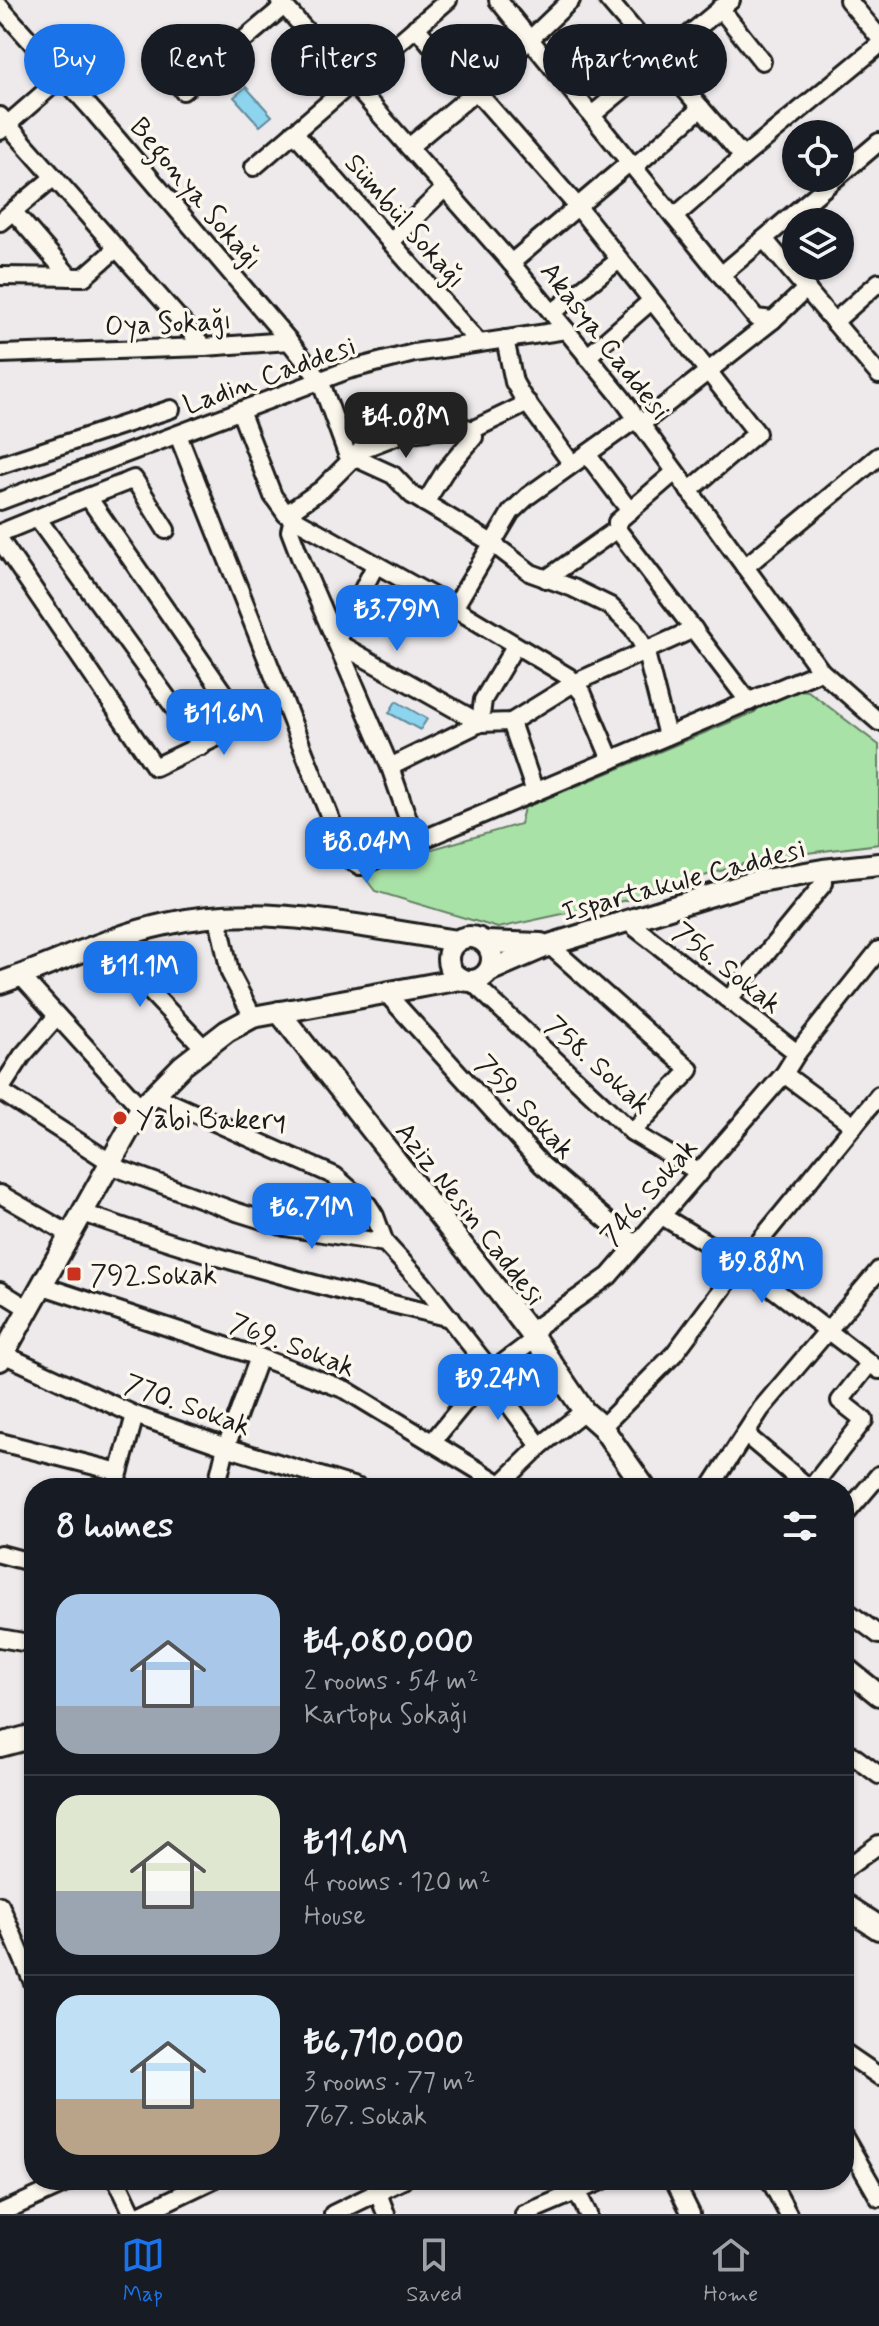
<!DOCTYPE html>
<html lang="en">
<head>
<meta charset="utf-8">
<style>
  :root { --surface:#171b24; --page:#20242c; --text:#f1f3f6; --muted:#9ea1a6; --line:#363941; --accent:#1a73e8 }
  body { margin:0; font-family:Mynerve,sans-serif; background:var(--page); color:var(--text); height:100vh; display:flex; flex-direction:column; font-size:30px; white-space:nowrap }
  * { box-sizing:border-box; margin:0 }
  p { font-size:26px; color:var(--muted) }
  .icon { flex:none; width:44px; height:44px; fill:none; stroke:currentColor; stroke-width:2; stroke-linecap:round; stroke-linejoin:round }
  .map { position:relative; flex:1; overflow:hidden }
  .details { position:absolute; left:24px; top:1478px; width:830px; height:712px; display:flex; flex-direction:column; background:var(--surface); border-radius:32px; box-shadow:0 2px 6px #0004 }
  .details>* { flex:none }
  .hud { position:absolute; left:24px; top:24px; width:832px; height:72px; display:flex; gap:16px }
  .buttons { position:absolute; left:782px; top:120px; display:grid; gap:16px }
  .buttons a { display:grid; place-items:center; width:72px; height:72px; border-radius:50%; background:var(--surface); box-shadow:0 2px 6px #0004; font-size:40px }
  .price { position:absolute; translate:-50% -68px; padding:0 18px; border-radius:16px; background:var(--accent); color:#fff; font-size:26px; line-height:52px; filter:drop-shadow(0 2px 4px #0008) }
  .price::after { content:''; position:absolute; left:50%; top:48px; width:24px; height:18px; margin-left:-12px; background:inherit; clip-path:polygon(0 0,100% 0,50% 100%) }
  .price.selected { background:#222; color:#fff }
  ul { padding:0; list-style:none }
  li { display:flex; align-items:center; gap:24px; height:200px; padding:0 32px }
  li+li { border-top:2px solid var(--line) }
  li span { display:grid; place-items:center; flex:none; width:224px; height:160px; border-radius:24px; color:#555 }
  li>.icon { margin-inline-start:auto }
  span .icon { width:96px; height:96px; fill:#fffc; stroke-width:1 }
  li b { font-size:34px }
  h2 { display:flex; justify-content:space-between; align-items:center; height:96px; padding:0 32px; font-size:34px }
  .pill { padding:0 28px; border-radius:36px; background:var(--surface); box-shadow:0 2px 6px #0004; font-size:28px; line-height:72px }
  .pill.selected { background:var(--accent); color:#fff }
  .menu { display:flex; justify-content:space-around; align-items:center; height:112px; border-top:2px solid var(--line); background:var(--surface); font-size:22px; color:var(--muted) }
  .menu a { display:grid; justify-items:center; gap:4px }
  .menu .selected { color:var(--accent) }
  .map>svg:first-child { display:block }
  .green { fill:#a9e2a7; stroke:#627f62; stroke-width:2 }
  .water { fill:#8dd4ef; stroke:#608a9b; stroke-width:2 }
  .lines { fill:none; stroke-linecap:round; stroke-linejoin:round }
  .minor-casing { stroke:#1c1c1c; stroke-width:22 }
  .tertiary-casing { stroke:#1c1c1c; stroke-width:26 }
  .secondary-casing { stroke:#1c1c1c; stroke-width:28 }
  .minor { stroke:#fbf7ec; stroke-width:16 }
  .tertiary { stroke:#fbf7ec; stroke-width:20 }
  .secondary { stroke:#fbf7ec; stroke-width:22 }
  .poi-dot { fill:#c8321e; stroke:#fbf7ec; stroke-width:3 }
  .labels { text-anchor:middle; stroke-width:7; stroke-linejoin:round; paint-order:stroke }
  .street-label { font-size:28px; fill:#1c1c1c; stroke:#fbf7ec }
  .poi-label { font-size:28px; fill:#1c1c1c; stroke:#fbf7ec; text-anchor:start }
</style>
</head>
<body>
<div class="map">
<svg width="879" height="2214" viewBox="0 0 879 2214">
  <rect width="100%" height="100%" fill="#eeeaeb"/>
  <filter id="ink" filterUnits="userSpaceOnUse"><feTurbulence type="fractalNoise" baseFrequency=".0125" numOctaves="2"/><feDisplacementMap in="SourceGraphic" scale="16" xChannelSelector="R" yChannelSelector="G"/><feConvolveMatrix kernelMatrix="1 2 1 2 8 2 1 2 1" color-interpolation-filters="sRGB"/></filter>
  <g filter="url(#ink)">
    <!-- green -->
    <path class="green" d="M793,689L808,691L879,745V844L759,859L627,900L498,928L375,891L359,870L520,824L524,808L755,712L762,703Z"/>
    <!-- water -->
    <g class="water">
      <path d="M246,87L272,116L260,126L234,97Z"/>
      <path d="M396,701L427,719L420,730L389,713Z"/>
    </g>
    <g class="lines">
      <!-- minor casing -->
      <g class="minor-casing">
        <g id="minor">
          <path d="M279,0L511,263L621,397L821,671L879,722"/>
          <path d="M498,0L756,318L773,320L807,288"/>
          <path d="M608,0L743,157L674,217"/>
          <path d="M848,0L879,37"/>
          <path d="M0,7L94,112L289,341"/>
          <path d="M720,8L762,61"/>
          <path d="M416,27L466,87L476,91L578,207L757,433L689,491"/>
          <path d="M183,91L284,6"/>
          <path d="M592,115L731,0"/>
          <path d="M0,116L204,347"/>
          <path d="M0,131L62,77"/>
          <path d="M294,132L479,343"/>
          <path d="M409,147L476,91L571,0"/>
          <path d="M743,157L879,45"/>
          <path d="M254,167L448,0"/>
          <path d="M634,167L701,108"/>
          <path d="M840,175L879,142"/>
          <path d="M13,211L70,277"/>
          <path d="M0,222L54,177"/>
          <path d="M764,239L879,375"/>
          <path d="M390,242L445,188"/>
          <path d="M511,263L630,162"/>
          <path d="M721,275L836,178"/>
          <path d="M0,276L84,277L117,248"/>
          <path d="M552,313L619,260"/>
          <path d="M834,322L879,282"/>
          <path d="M505,339L514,382L522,396L572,464"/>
          <path d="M0,354L204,347L289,341L320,380L347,454L393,475L412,495L492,543L531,573L573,588L610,606L633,628L645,649L667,736"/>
          <path d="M587,357L651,301"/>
          <path d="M240,411L273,496L286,514L454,608L569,677L583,694L611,760"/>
          <path d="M640,425L773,320"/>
          <path d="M472,430L528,403"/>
          <path d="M178,435L343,850L350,860L360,866L821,671"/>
          <path d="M587,454L630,511"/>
          <path d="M0,465L171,409"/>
          <path d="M675,472L617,522V529L749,702"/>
          <path d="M0,501L348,370L414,353L566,330"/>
          <path d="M286,514L322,489L362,449L401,434L464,427L472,430L474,437L445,471L425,503"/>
          <path d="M37,518L202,746"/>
          <path d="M293,518L290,531L303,565L390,767L416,842"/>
          <path d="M0,533L88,497"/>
          <path d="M0,540L155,767L245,724L88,497L134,479L166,530"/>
          <path d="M375,566L336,642L480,723"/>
          <path d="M745,567L879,456"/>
          <path d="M546,579L617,529"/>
          <path d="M454,608L511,512L528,496L636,419"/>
          <path d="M511,722L535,792"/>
          <path d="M480,723L483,700L515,646"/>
          <path d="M390,767L480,723L511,722L574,683L694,629"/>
          <path d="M218,917L230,973L253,1017"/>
          <path d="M628,922L797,1053"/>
          <path d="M103,942L205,1049"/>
          <path d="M549,945L690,1070L632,1132"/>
          <path d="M21,976L141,1108"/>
          <path d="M471,981L632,1132L700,1173"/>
          <path d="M386,993L542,1165L636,1245"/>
          <path d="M729,999L824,883L823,870"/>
          <path d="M784,1074L854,1126"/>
          <path d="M0,1090L22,1056L57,1016"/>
          <path d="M0,1091L110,1162"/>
          <path d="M154,1095L335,1176L368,1205L375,1216L385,1243"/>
          <path d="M109,1165L237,1212L285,1227L385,1243L422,1283L491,1371"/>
          <path d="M0,1194L71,1235"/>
          <path d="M83,1213C204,1256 325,1288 450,1318"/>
          <path d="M662,1216L741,1264L879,1370"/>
          <path d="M43,1286L259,1357L346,1390L507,1488"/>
          <path d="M0,1291L29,1309"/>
          <path d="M3,1354L135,1415L226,1447L359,1488"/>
          <path d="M487,1375L540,1446"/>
          <path d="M602,1427L674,1354L741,1264L879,1095"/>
          <path d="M745,1434L809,1488"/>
          <path d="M433,1441L487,1375L535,1339L538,1326L609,1276L784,1074L797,1053L879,950"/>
          <path d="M0,1442L119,1472"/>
          <path d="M115,1488L135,1415"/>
          <path d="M216,1488L226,1447L259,1357"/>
          <path d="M497,1488L540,1446L584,1411"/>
          <path d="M710,1488L761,1409L879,1270"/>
          <path d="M811,1488L864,1420L840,1401L870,1363"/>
          <path d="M844,1516L879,1475"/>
          <path d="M0,1554L34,1563"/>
          <path d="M844,1609L879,1635"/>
          <path d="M0,1638L34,1644"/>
          <path d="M844,1749L879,1775"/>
          <path d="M844,1870L879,1844"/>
          <path d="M0,1905L34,1985"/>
          <path d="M844,2052L879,2076"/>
          <path d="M844,2137L879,2198"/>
          <path d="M117,2180L133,2214"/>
          <path d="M373,2180L386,2214"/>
          <path d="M571,2180L588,2214"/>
          <path d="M674,2180L691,2214"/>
          <path d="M770,2180L788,2214"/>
          <path d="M0,2213L73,2180"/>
          <path d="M141,2214L212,2180"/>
          <path d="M333,2214L403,2180"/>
          <path d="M524,2214L604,2180"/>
        </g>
      </g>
      <!-- tertiary casing -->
      <g class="tertiary-casing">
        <g id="tertiary">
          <circle cx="470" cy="959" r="22"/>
          <path d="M486,942L541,944"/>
          <path d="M489,971L549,945L754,882L823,870L879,864"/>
          <path d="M0,983C56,964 109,936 166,924C261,902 363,927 457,941"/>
          <path d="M279,1012L485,1274L535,1339L584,1411L602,1427L645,1488"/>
          <path d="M0,1360L141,1108L182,1066L227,1031L253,1017L461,979"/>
          <path d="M844,1667L879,1695"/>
        </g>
      </g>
      <!-- secondary casing -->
      <g class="secondary-casing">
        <g id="secondary">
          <path d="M0,1745L34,1736"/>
          <path d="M844,1905L879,1928"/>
        </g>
      </g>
      <!-- minor -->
      <use href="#minor" class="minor"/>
      <!-- tertiary -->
      <use href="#tertiary" class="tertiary"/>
      <!-- secondary -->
      <use href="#secondary" class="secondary"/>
    </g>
  </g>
  <!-- markers -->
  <g class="poi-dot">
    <circle cx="120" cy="1118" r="8"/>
    <rect x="66" y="1266" width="16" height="16" rx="4"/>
  </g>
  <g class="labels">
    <!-- street labels -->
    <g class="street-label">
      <text transform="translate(197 193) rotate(50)" y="10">Begonya Sokağı</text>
      <text transform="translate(406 220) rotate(49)" y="10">Sümbül Sokağı</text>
      <text transform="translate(168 322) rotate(-3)" y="10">Oya Sokağı</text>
      <text transform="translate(606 340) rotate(52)" y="10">Akasya Caddesi</text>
      <text transform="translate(269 374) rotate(-20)" y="10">Ladin Caddesi</text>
      <text transform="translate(683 879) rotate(-15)" y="10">Ispartakule Caddesi</text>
      <text transform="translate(728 967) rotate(38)" y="10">756. Sokak</text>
      <text transform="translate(599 1064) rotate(42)" y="10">758. Sokak</text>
      <text transform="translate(526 1106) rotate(47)" y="10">759. Sokak</text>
      <text transform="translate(648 1191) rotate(-49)" y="10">746. Sokak</text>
      <text transform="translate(471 1213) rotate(52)" y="10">Aziz Nesin Caddesi</text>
      <text transform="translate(293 1344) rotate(21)" y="10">769. Sokak</text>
      <text transform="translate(188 1404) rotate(20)" y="10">770. Sokak</text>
    </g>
    <!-- poi labels -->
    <g class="poi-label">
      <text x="136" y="1128">Yabi Bakery</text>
      <text x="90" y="1284">792.Sokak</text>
    </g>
  </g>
</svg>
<div class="buttons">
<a><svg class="icon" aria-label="locate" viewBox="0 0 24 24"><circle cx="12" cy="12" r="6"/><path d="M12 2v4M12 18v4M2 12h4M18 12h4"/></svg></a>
<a><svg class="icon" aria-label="layers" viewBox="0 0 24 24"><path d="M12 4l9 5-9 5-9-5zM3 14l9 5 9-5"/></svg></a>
</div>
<b class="price selected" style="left:406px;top:460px">₺4.08M</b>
<b class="price" style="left:397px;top:653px">₺3.79M</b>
<b class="price" style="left:224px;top:757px">₺11.6M</b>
<b class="price" style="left:367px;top:885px">₺8.04M</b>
<b class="price" style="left:140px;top:1009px">₺11.1M</b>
<b class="price" style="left:312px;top:1251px">₺6.71M</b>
<b class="price" style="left:762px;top:1305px">₺9.88M</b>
<b class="price" style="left:498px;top:1422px">₺9.24M</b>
<div class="hud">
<a class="pill selected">Buy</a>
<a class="pill">Rent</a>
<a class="pill">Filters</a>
<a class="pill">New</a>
<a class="pill">Apartment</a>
</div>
<section class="details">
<h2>8 homes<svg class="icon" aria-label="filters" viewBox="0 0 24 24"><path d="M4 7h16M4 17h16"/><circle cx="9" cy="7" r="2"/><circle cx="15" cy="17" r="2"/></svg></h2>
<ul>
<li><span style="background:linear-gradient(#a9c7e8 70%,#9aa5b1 0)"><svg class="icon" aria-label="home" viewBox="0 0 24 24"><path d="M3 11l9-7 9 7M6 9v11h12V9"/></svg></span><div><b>₺4,080,000</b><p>2 rooms · 54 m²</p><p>Kartopu Sokağı</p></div></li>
<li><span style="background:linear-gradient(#dfe7d0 60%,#9aa5b1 0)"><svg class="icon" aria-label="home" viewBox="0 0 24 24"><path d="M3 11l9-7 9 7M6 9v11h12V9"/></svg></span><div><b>₺11.6M</b><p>4 rooms · 120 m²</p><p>House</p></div></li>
<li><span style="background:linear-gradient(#bfe0f5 65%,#b9a48a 0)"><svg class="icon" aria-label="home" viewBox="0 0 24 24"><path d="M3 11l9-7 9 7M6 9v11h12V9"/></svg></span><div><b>₺6,710,000</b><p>3 rooms · 77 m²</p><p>767. Sokak</p></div></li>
</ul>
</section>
</div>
<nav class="menu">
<a class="selected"><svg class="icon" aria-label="map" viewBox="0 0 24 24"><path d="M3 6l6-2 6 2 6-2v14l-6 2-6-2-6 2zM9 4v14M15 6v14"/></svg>Map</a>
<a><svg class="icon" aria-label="saved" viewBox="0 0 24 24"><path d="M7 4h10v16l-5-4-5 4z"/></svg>Saved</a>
<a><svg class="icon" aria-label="home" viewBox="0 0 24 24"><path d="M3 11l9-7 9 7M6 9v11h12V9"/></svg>Home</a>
</nav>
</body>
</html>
